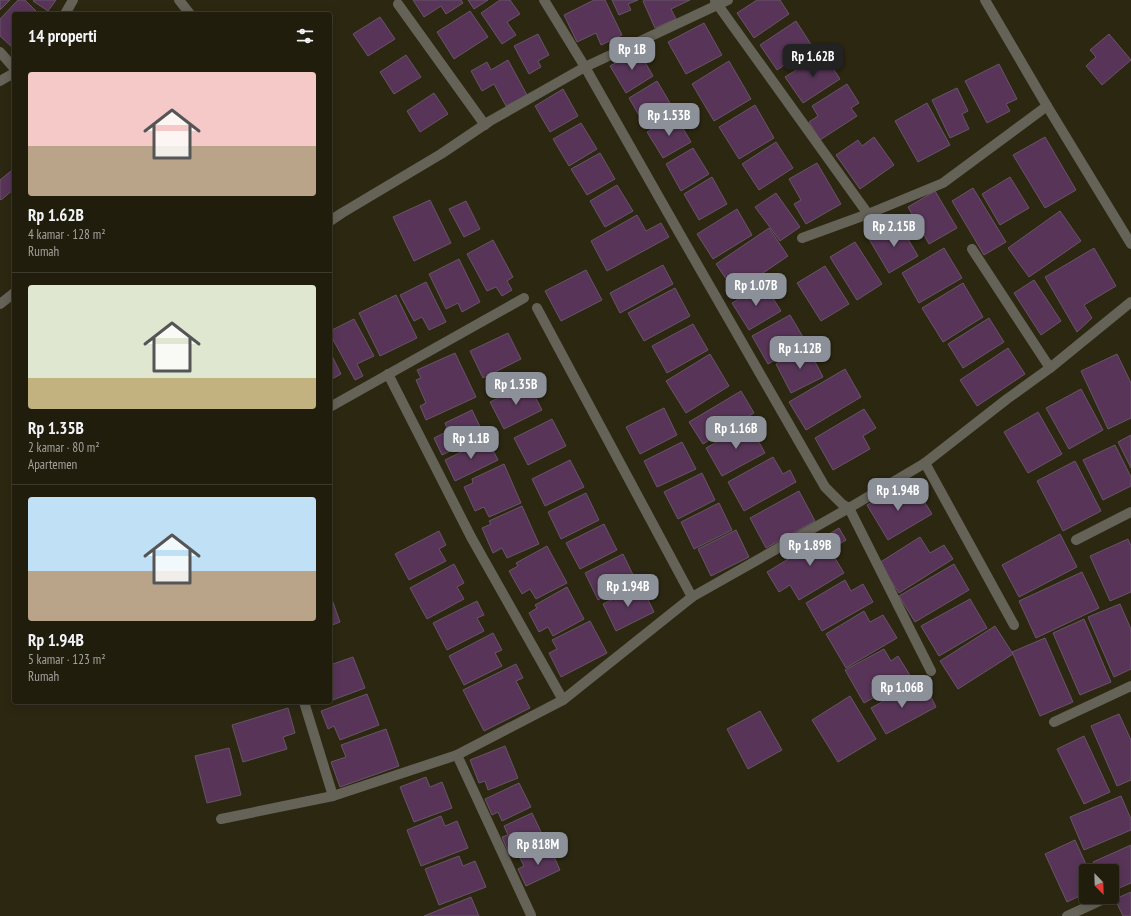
<!DOCTYPE html>
<html lang="id">
<head>
<meta charset="utf-8">
<style>
  :root { --surface:#211d0d; --page:#2d2a1b; --text:#f1f3f6; --muted:#a2a29d; --line:#3e3b2e; --accent:#8c9099 }
  body { margin:0; font-family:"PT Sans Narrow",sans-serif; background:var(--page); color:var(--text); height:100vh; display:flex; flex-direction:column; font-size:15px; white-space:nowrap }
  * { box-sizing:border-box; margin:0 }
  p { font-size:13px; color:var(--muted) }
  .icon { flex:none; width:22px; height:22px; fill:none; stroke:currentColor; stroke-width:2; stroke-linecap:round; stroke-linejoin:round }
  .map { position:relative; flex:1; overflow:hidden }
  .side { position:absolute; left:12px; top:12px; width:320px; height:692px; display:flex; flex-direction:column; background:var(--surface); border-radius:4px; box-shadow:0 2px 10px #0003,0 0 0 1px var(--line) }
  .side>* { flex:none }
  .needle { width:26px; rotate:157deg }
  .tools { position:absolute; left:1079px; top:864px; display:grid; gap:8px }
  .tools a { display:grid; place-items:center; width:40px; height:40px; border-radius:4px; background:var(--surface); box-shadow:0 2px 10px #0003,0 0 0 1px var(--line); font-size:20px }
  .price { position:absolute; translate:-50% -34px; padding:0 9px; border-radius:8px; background:var(--accent); color:#fff; font-size:13px; line-height:26px; filter:drop-shadow(0 1px 2px #0008) }
  .price::after { content:''; position:absolute; left:50%; top:24px; width:12px; height:9px; margin-left:-6px; background:inherit; clip-path:polygon(0 0,100% 0,50% 100%) }
  .price.current { background:#222; color:#fff }
  ul { padding:0; list-style:none }
  li { display:grid; align-content:center; gap:8px; height:212px; padding:0 16px }
  li+li { border-top:1px solid var(--line) }
  li span { display:grid; place-items:center; height:124px; border-radius:4px; color:#555 }
  li>.icon { margin-inline-start:auto }
  span .icon { width:72px; height:72px; fill:#fffc; stroke-width:1 }
  li b { font-size:17px }
  h2 { display:flex; justify-content:space-between; align-items:center; height:48px; padding:0 16px; font-size:17px }
  .map>svg:first-child { display:block }
  .building { fill:#583558; stroke:#675567 }
  .lines { fill:none; stroke-linecap:round; stroke-linejoin:round }
  .minor { stroke:#656358; stroke-width:10 }
</style>
</head>
<body>
<div class="map">
<svg width="1131" height="916" viewBox="0 0 1131 916">
  <rect width="100%" height="100%" fill="#2c2711"/>
  <!-- building -->
  <g class="building">
    <path d="M0,0H10L0,10Z"/>
    <path d="M18,0H25L39,14H14V49L0,36V19Z"/>
    <path d="M34,0H56L48,11L33,1Z"/>
    <path d="M413,0H461L463,3L446,14L441,6L424,17Z"/>
    <path d="M468,0H488L474,9Z"/>
    <path d="M500,0H510L520,14L507,22L516,35L502,44L481,13Z"/>
    <path d="M594,0H605L622,35L601,45L596,33L577,42L564,15Z"/>
    <path d="M612,0H638L628,4L631,10L619,15Z"/>
    <path d="M645,0H690L671,9L676,19L655,28L643,1Z"/>
    <path d="M757,0H780L789,14L754,38L737,13Z"/>
    <path d="M470,11L488,37L454,59L437,32Z"/>
    <path d="M380,17L395,39L368,56L353,34Z"/>
    <path d="M796,21L812,46L777,70L760,45Z"/>
    <path d="M704,23L722,55L686,74L668,42Z"/>
    <path d="M538,34L549,55L538,61L541,67L529,74L514,46Z"/>
    <path d="M1109,34L1131,60L1102,85L1086,66L1096,57L1090,50Z"/>
    <path d="M638,50L653,76L626,93L610,66Z"/>
    <path d="M823,53L840,79L803,103L785,77Z"/>
    <path d="M406,55L421,77L394,94L380,72Z"/>
    <path d="M508,60L527,95L506,106L494,84L482,91L471,71L487,62L491,70Z"/>
    <path d="M729,61L751,99L714,121L692,84Z"/>
    <path d="M999,64L1017,99L1006,104L1010,111L987,123L965,81Z"/>
    <path d="M657,81L673,108L644,124L629,98Z"/>
    <path d="M847,84L859,103L851,108L857,116L820,140L809,122L818,116L812,106Z"/>
    <path d="M957,88L968,111L962,114L969,129L950,138L932,100Z"/>
    <path d="M563,89L578,116L550,132L535,106Z"/>
    <path d="M434,93L448,114L420,132L407,111Z"/>
    <path d="M927,103L950,145L918,162L895,121Z"/>
    <path d="M755,105L774,138L739,159L719,127Z"/>
    <path d="M675,115L691,142L663,158L647,132Z"/>
    <path d="M581,123L597,149L569,166L553,139Z"/>
    <path d="M874,137L894,165L860,189L836,155L858,140L862,146Z"/>
    <path d="M1045,137L1076,190L1045,208L1013,155Z"/>
    <path d="M776,142L793,168L759,190L742,164Z"/>
    <path d="M693,148L709,174L681,191L666,164Z"/>
    <path d="M600,153L615,179L587,195L571,169Z"/>
    <path d="M817,163L841,204L806,224L794,204L801,200L789,179Z"/>
    <path d="M11,171L14,175V189L1,200L0,199V180Z"/>
    <path d="M712,177L727,204L699,220L684,194Z"/>
    <path d="M1010,177L1029,208L1000,225L982,194Z"/>
    <path d="M617,185L633,211L605,227L590,201Z"/>
    <path d="M973,188L1006,242L984,255L952,201Z"/>
    <path d="M935,191L957,228L929,244L908,207Z"/>
    <path d="M776,193L800,227L780,241L755,207Z"/>
    <path d="M430,200L451,243L414,261L393,217Z"/>
    <path d="M466,201L480,229L464,237L449,209Z"/>
    <path d="M737,209L752,235L713,259L697,234Z"/>
    <path d="M1060,211L1081,241L1029,277L1008,248Z"/>
    <path d="M637,215L646,231L661,223L669,237L607,271L591,241Z"/>
    <path d="M898,222L918,256L889,273L869,239Z"/>
    <path d="M769,228L788,256L735,292L716,264Z"/>
    <path d="M493,240L513,277L507,281L512,290L502,296L496,287L487,291L467,254Z"/>
    <path d="M855,242L882,284L857,300L830,257Z"/>
    <path d="M944,248L962,278L919,303L902,273Z"/>
    <path d="M1094,248L1116,286L1084,305L1092,318L1077,332L1045,277Z"/>
    <path d="M459,259L480,302L462,312L458,303L446,309L429,274Z"/>
    <path d="M663,265L673,284L620,313L610,293Z"/>
    <path d="M825,266L849,304L821,321L797,283Z"/>
    <path d="M586,270L602,300L561,321L545,291Z"/>
    <path d="M1034,280L1061,321L1041,335L1014,293Z"/>
    <path d="M426,282L446,322L429,330L422,317L414,321L400,295Z"/>
    <path d="M963,283L983,317L943,342L922,308Z"/>
    <path d="M764,284L781,311L749,330L732,303Z"/>
    <path d="M675,288L690,316L644,341L628,313Z"/>
    <path d="M396,295L417,338L380,356L359,313Z"/>
    <path d="M790,315L806,342L768,364L752,336Z"/>
    <path d="M989,318L1004,342L963,368L948,344Z"/>
    <path d="M354,319L374,356L357,364L363,376L355,380L330,334V331Z"/>
    <path d="M693,324L708,350L667,373L652,346Z"/>
    <path d="M508,333L521,359L483,378L470,351Z"/>
    <path d="M808,348L823,377L791,393L776,364Z"/>
    <path d="M1008,348L1025,374L977,406L960,380Z"/>
    <path d="M330,352L341,374L330,380Z"/>
    <path d="M455,353L476,397L426,420L420,406L426,403L416,380L421,378L417,370Z"/>
    <path d="M710,354L729,386L686,413L666,381Z"/>
    <path d="M1117,354L1131,383V418L1108,429L1081,371Z"/>
    <path d="M845,369L861,397L806,430L789,402Z"/>
    <path d="M528,383L542,410L504,429L490,402Z"/>
    <path d="M1081,389L1103,430L1069,449L1046,408Z"/>
    <path d="M741,391L754,413L703,444L689,422Z"/>
    <path d="M664,408L677,435L640,454L626,427Z"/>
    <path d="M864,409L876,428L863,436L870,449L833,470L815,438Z"/>
    <path d="M472,410L484,435L442,455L434,438L448,431L445,423Z"/>
    <path d="M1038,412L1062,454L1028,473L1004,432Z"/>
    <path d="M552,419L566,446L528,465L514,438Z"/>
    <path d="M749,424L765,453L722,476L706,448Z"/>
    <path d="M1131,435V468L1118,442Z"/>
    <path d="M487,439L498,460L455,481L445,460Z"/>
    <path d="M682,442L696,469L657,487L644,461Z"/>
    <path d="M1115,445L1131,477V486L1103,500L1083,460Z"/>
    <path d="M773,457L783,474L790,470L796,482L744,511L728,482Z"/>
    <path d="M570,460L584,487L545,506L532,479Z"/>
    <path d="M1075,461L1101,511L1063,531L1037,481Z"/>
    <path d="M504,464L521,503L489,517L484,507L475,511L464,487L473,483L472,479Z"/>
    <path d="M702,473L715,500L678,519L664,492Z"/>
    <path d="M899,487L907,500L919,493L932,514L888,540L867,505Z"/>
    <path d="M799,491L815,521L766,548L750,518Z"/>
    <path d="M586,493L599,520L561,539L548,512Z"/>
    <path d="M719,503L732,530L694,549L681,522Z"/>
    <path d="M522,506L539,544L507,558L502,548L493,553L482,528L491,524L489,521Z"/>
    <path d="M604,524L617,550L580,569L566,543Z"/>
    <path d="M839,528L846,540L830,550L844,573L799,600L790,585L779,592L767,572Z"/>
    <path d="M736,530L749,557L711,576L698,549Z"/>
    <path d="M439,531L446,545L439,549L446,561L409,580L395,554Z"/>
    <path d="M1060,534L1077,567L1019,597L1002,565Z"/>
    <path d="M920,537L930,553L944,545L953,559L899,593L879,563Z"/>
    <path d="M1128,539L1131,546V592L1110,601L1090,556Z"/>
    <path d="M547,546L567,583L536,599L530,589L522,594L509,571L518,566L516,563Z"/>
    <path d="M623,554L636,581L598,600L585,573Z"/>
    <path d="M454,564L464,583L457,587L464,599L427,619L410,588Z"/>
    <path d="M954,564L969,590L915,622L899,596Z"/>
    <path d="M1082,572L1099,608L1036,638L1019,601Z"/>
    <path d="M845,580L851,591L863,584L873,602L822,631L806,603Z"/>
    <path d="M641,585L654,612L616,631L603,604Z"/>
    <path d="M567,587L584,619L553,636L548,627L539,632L529,613L537,608L535,605Z"/>
    <path d="M330,594L340,622L330,626Z"/>
    <path d="M970,599L987,628L939,656L921,626Z"/>
    <path d="M477,601L484,615L477,618L484,631L447,650L433,623Z"/>
    <path d="M1120,604L1131,629V669L1114,677L1088,617Z"/>
    <path d="M864,611L870,622L883,615L897,638L846,668L826,634Z"/>
    <path d="M1084,619L1111,682L1080,695L1053,633Z"/>
    <path d="M590,621L607,653L561,677L549,653L557,649L552,640Z"/>
    <path d="M995,626L1013,654L958,689L940,661Z"/>
    <path d="M493,633L502,650L495,653L502,666L464,685L449,656Z"/>
    <path d="M1045,638L1073,702L1040,716L1012,652Z"/>
    <path d="M884,649L891,661L898,656L911,677L864,703L845,670Z"/>
    <path d="M353,657L365,688L330,701V665Z"/>
    <path d="M516,664L523,678L516,681L530,708L484,731L463,690Z"/>
    <path d="M907,688L913,697L927,689L936,707L886,734L871,708Z"/>
    <path d="M367,694L379,725L340,740L334,726L328,729L321,711Z"/>
    <path d="M850,696L876,739L838,762L812,720Z"/>
    <path d="M288,708L295,733L283,737L287,749L243,762L232,725Z"/>
    <path d="M760,711L782,750L748,769L727,729Z"/>
    <path d="M1119,714L1131,740V780L1117,786L1091,726Z"/>
    <path d="M386,729L399,766L340,787L331,762L346,757L341,745Z"/>
    <path d="M1084,736L1110,792L1084,804L1057,749Z"/>
    <path d="M505,746L518,778L488,790L485,781L479,783L470,760Z"/>
    <path d="M229,748L241,795L207,803L195,756Z"/>
    <path d="M426,777L430,787L442,782L452,808L414,822L400,787Z"/>
    <path d="M519,783L531,807L502,821L498,812L492,815L485,799Z"/>
    <path d="M1121,796L1131,819V830L1084,850L1070,817Z"/>
    <path d="M532,813L544,838L509,854L502,837L508,835L504,826Z"/>
    <path d="M441,816L445,826L457,821L468,848L421,866L407,830Z"/>
    <path d="M1075,840L1089,871H1086V893L1067,902L1045,854Z"/>
    <path d="M549,845L560,870L526,886L518,869L524,866L520,858Z"/>
    <path d="M1131,845V883L1112,891V871H1097L1093,862Z"/>
    <path d="M459,856L463,866L475,861L486,887L439,905L425,869Z"/>
    <path d="M1131,892V916H1123L1115,899Z"/>
    <path d="M471,897L479,916H424Z"/>
  </g>
  <g class="lines">
    <!-- minor -->
    <g class="minor">
      <path d="M179,0L190,14"/>
      <path d="M544,0L585,67L681,236L825,487L842,504L849,508L925,463L1007,399L1050,368L1131,302"/>
      <path d="M985,0L1047,106L1131,244"/>
      <path d="M715,1L868,214"/>
      <path d="M398,4L485,125"/>
      <path d="M65,14L73,0"/>
      <path d="M0,52L14,68"/>
      <path d="M0,81L14,73"/>
      <path d="M330,221L342,213L441,154L490,121L585,67L728,0"/>
      <path d="M802,238L868,214L943,183L1047,106"/>
      <path d="M972,249L1050,368"/>
      <path d="M0,304L14,293"/>
      <path d="M537,308L692,597"/>
      <path d="M388,374L471,537L563,700"/>
      <path d="M330,407L524,298"/>
      <path d="M925,463L1014,625"/>
      <path d="M1076,540L1131,512"/>
      <path d="M304,702L333,796"/>
      <path d="M1054,722L1131,686"/>
      <path d="M221,819L333,796L457,755"/>
      <path d="M531,915L457,755L563,700L692,597L849,508L931,671"/>
      <path d="M1067,916L1106,898"/>
    </g>
  </g>
</svg>
<div class="tools">
<a><svg class="needle" viewBox="-14 -14 28 28"><path d="M0-13l5 13h-10z" fill="#e53935"/><path d="M0 13l5-13h-10z" fill="#a2a29d"/></svg></a>
</div>
<b class="price" style="left:632px;top:71px">Rp 1B</b>
<b class="price current" style="left:813px;top:78px">Rp 1.62B</b>
<b class="price" style="left:669px;top:137px">Rp 1.53B</b>
<b class="price" style="left:894px;top:248px">Rp 2.15B</b>
<b class="price" style="left:756px;top:307px">Rp 1.07B</b>
<b class="price" style="left:800px;top:370px">Rp 1.12B</b>
<b class="price" style="left:516px;top:406px">Rp 1.35B</b>
<b class="price" style="left:736px;top:450px">Rp 1.16B</b>
<b class="price" style="left:471px;top:460px">Rp 1.1B</b>
<b class="price" style="left:898px;top:512px">Rp 1.94B</b>
<b class="price" style="left:810px;top:567px">Rp 1.89B</b>
<b class="price" style="left:628px;top:608px">Rp 1.94B</b>
<b class="price" style="left:902px;top:709px">Rp 1.06B</b>
<b class="price" style="left:538px;top:866px">Rp 818M</b>
<section class="side">
<h2>14 properti<svg class="icon" aria-label="filters" viewBox="0 0 24 24"><path d="M4 7h16M4 17h16"/><circle cx="9" cy="7" r="2"/><circle cx="15" cy="17" r="2"/></svg></h2>
<ul>
<li><span style="background:linear-gradient(#f6c9c9 60%,#b9a48a 0)"><svg class="icon" aria-label="home" viewBox="0 0 24 24"><path d="M3 11l9-7 9 7M6 9v11h12V9"/></svg></span><div><b>Rp 1.62B</b><p>4 kamar · 128 m²</p><p>Rumah</p></div></li>
<li><span style="background:linear-gradient(#dfe7d0 75%,#c2b280 0)"><svg class="icon" aria-label="home" viewBox="0 0 24 24"><path d="M3 11l9-7 9 7M6 9v11h12V9"/></svg></span><div><b>Rp 1.35B</b><p>2 kamar · 80 m²</p><p>Apartemen</p></div></li>
<li><span style="background:linear-gradient(#bfe0f5 60%,#b9a48a 0)"><svg class="icon" aria-label="home" viewBox="0 0 24 24"><path d="M3 11l9-7 9 7M6 9v11h12V9"/></svg></span><div><b>Rp 1.94B</b><p>5 kamar · 123 m²</p><p>Rumah</p></div></li>
</ul>
</section>
</div>
</body>
</html>
